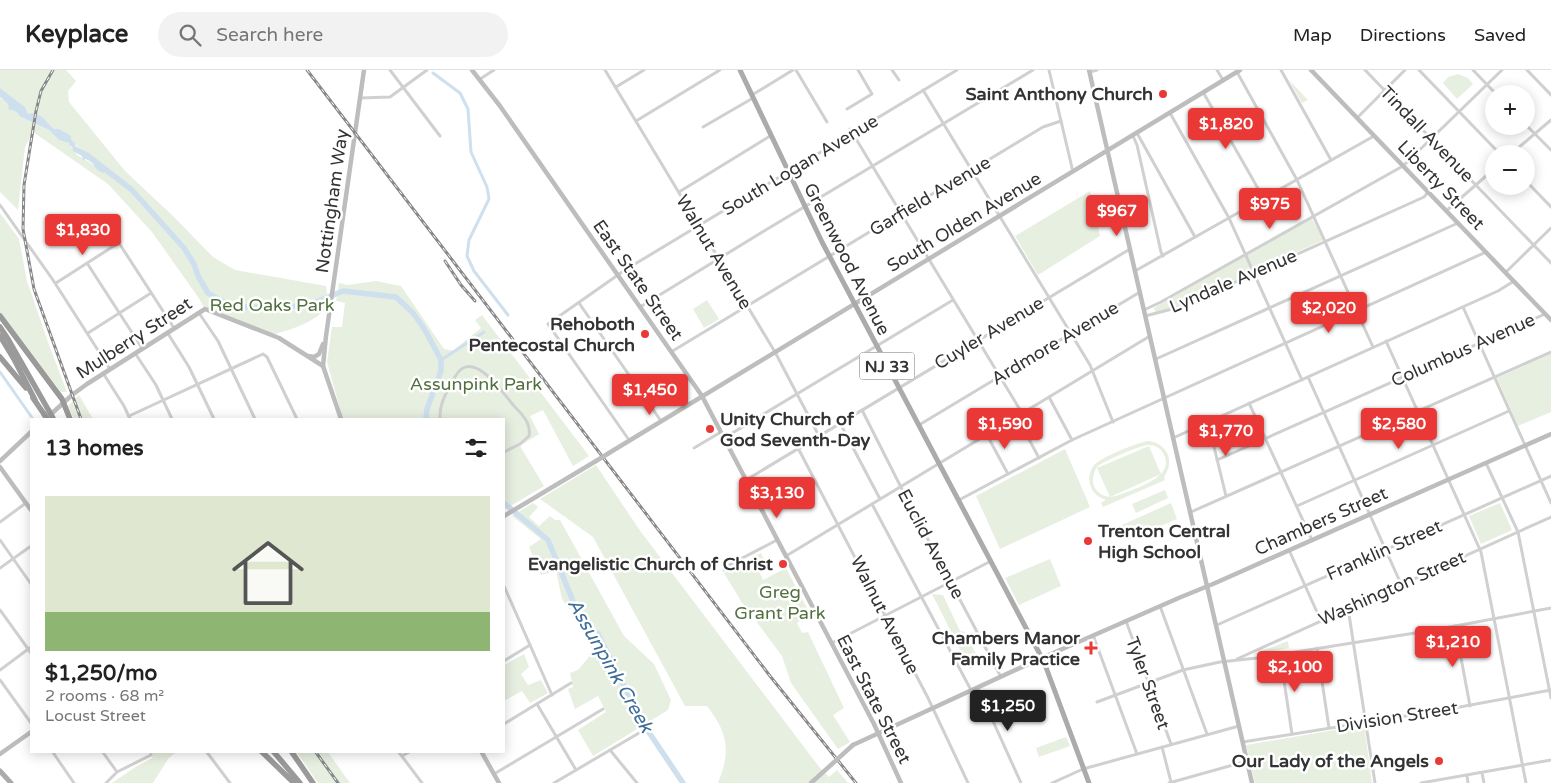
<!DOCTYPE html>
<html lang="en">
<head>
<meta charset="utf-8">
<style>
  :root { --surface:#fff; --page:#f2f2f2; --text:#222; --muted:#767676; --line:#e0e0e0; --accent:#e93835 }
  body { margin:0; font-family:"Varela Round",sans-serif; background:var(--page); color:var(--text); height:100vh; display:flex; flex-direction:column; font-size:19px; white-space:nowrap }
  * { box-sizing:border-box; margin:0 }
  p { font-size:16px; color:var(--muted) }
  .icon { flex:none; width:28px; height:28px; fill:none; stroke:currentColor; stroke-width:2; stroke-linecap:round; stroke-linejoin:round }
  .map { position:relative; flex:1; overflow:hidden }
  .sheet { position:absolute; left:30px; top:348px; width:475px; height:335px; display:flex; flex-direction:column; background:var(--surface); border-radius:0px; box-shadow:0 2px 12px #0003 }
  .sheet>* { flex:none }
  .tools { position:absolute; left:1485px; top:15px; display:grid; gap:10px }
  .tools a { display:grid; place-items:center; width:50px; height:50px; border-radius:50%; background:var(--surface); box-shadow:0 2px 12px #0003; font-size:25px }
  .price { position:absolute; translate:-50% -42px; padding:0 11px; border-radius:5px; background:var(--accent); color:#fff; font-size:16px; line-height:32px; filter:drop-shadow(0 1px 2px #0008) }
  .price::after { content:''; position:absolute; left:50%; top:30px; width:15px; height:11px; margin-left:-8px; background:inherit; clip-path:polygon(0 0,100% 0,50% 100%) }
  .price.on { background:#222; color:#fff }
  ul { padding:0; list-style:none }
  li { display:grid; align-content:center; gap:10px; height:265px; padding:0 15px }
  li span { display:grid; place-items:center; height:155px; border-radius:0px; color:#555 }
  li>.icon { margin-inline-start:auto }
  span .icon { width:90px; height:90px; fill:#fffc; stroke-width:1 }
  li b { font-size:21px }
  h2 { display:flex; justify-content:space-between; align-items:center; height:60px; padding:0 15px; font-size:21px }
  header { display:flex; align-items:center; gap:30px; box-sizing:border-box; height:70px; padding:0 25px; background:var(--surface); border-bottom:1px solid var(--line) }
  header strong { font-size:24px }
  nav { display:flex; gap:28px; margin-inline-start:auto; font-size:18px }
  .search { width:350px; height:45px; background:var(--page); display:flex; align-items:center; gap:12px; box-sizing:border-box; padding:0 18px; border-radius:28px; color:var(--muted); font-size:19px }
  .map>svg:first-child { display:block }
  .green { fill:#e7efe1; fill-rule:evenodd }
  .water { fill:#cedfee }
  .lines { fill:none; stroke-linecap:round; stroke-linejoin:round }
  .canal { stroke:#cedfee; stroke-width:3 }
  .river { stroke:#cedfee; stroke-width:5.5 }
  .street { stroke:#d0d0d0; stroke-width:3 }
  .secondary { stroke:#bdbdbd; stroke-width:4.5 }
  .primary { stroke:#ababab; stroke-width:5 }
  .highway { stroke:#9a9a9a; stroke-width:5.5 }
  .rail-casing { stroke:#888; stroke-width:3 }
  .rail { stroke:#fff; stroke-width:1; stroke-dasharray:4; stroke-linecap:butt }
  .secondary-bridge { stroke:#bdbdbd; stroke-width:4.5 }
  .highway-bridge { stroke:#9a9a9a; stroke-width:5.5 }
  .poi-dot { fill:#e93835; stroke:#fff; stroke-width:2 }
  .labels { text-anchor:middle; stroke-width:5; stroke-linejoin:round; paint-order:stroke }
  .shield { fill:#fff; stroke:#707070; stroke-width:1 }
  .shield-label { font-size:16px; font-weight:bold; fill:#333 }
  .poi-label { font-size:18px; font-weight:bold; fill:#333; stroke:#fff; text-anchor:end }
  .street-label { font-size:18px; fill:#333; stroke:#fff }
  .park-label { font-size:18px; fill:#51703e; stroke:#fff }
  .water-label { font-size:19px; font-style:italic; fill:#3d6c98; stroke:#fff }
</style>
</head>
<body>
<header>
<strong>Keyplace</strong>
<div class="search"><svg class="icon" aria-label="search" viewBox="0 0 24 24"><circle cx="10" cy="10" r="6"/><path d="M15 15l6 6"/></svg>Search here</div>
<nav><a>Map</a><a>Directions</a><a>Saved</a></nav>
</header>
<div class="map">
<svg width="1551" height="713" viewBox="0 0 1551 713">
  <rect width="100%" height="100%" fill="#fff"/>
  <!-- green -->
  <g class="green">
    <path d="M0,0H66L76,11L68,21L69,32L125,101L173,146L213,187L235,200L326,216L327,224L332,227C328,248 290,261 270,265L205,239L198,227L152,162L108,114L33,62L25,77L18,140L0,122V28L9,34V40C14,40 18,42 19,46L49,60L59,70L69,73L77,85L105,101C103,100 100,98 98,96C93,89 92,83 83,82L82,80L48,55L28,44L25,37L0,18Z"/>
    <path d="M1458,4L1468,8L1473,14L1457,29L1443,13L1448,7Z"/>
    <path d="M1289,10L1308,30L1302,33Z"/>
    <path d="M1090,121L1100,166L1038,205L1015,166Z"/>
    <path d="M0,143L19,169L27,211L49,275L67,322H61L0,243Z"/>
    <path d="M1312,148L1323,170L1177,237L1155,242L1154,238Z"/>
    <path d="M376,211L401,216L444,279L456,281L455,279L481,258L475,250L482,245L589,386L573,396L543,340L530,346L539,364L520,376L544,416L504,440V349H341L338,340L340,339L327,292L332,257H342L345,233L336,231L339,213L348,215Z"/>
    <path d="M707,230L719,249L704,258L693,239Z"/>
    <path d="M1551,284V342L1518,356L1497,308Z"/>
    <path d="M79,325L93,349H74L68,336Z"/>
    <path d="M1149,371C1168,374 1175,392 1164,407L1165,410L1103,437L1101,433L1106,430C1098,427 1092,423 1090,414C1088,407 1090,401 1094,395C1102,387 1138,372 1149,371ZM1148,375C1155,375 1161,378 1164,385C1176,408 1131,420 1116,426L1110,427L1161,404L1149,376L1097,398L1110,427C1103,426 1097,423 1094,416C1092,410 1093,403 1097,397C1103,391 1139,376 1148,375Z"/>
    <path d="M1065,379L1090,437L1000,479L976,426Z"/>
    <path d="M596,395L641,462L820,698L829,707L837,700L848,713H718C731,681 728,663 707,636H685L593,467L540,429Z"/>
    <path d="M1165,420L1168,428L1136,443L1132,434Z"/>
    <path d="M533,433L538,437L529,447L539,456L550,446L555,450H560L624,566L654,594L671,630L668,640L593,686L578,660L606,642L598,626L575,639L568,619L573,617L570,603L578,600L593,582L582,554L573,538L569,539L562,529L556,501L541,505L529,477L541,469L512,446Z"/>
    <path d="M1171,433L1177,449L1128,470L1122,455Z"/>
    <path d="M1500,433L1512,460L1481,474L1469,446Z"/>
    <path d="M761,483L764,489L756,494L763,510L786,498L810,544L797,553L802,563L808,562L844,638L833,645L850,672L838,679L791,613L782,586L741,531L724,503Z"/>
    <path d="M1050,489L1061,516L1019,535L1005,508Z"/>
    <path d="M932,524L943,525L960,561L965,562L981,594L970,599Z"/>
    <path d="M1288,571L1289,578L1253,585L1254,584Z"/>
    <path d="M524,584L529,597L521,604L528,615L541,610L548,623L530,633L522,621L504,631V595Z"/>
    <path d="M1364,655L1372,713H1255L1246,675Z"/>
    <path d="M1066,667L1070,676L1039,687L1036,678Z"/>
    <path d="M153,681H177L168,689L153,713H112L134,698L152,688Z"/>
    <path d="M296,681H327L350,713H318Z"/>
  </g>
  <!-- water -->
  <path class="water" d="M0,18L25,37L28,44C42,41 45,52 54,59H59L71,66V70L75,73V76C80,79 85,81 89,83C95,87 98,96 105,102L103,103C98,101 95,98 93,93L86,89L83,90L82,86L73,81L72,76H70L69,73L59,70L49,60L19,46C18,42 14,40 9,40L8,34L0,27Z"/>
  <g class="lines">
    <!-- canal -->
    <g class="canal">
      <path d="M433,3L460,23L468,39L471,82L487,117L489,129L469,170L467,186L474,201L508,245"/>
      <path d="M441,290L484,262"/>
      <path d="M0,302L33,349"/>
    </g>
    <!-- river -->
    <g class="river">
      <path d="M92,89L132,120L184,178L194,194L198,206L208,223L218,229L234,236L269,238L309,235L343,221L396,227L413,243L425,260L441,290V301L427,339L426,349"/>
      <path d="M504,433L548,470L580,548L598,564L642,652L683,713"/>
    </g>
    <!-- street -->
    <g class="street">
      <path d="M390,0L440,66"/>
      <path d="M605,0L775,282L819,366"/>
      <path d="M796,0L827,52"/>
      <path d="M892,0L899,10"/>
      <path d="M1049,0L1073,102"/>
      <path d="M1217,0L1223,10"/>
      <path d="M1281,0L1331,90"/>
      <path d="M1365,0L1551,193"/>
      <path d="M1419,0L1500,84"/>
      <path d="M1473,0L1496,24"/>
      <path d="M1527,0L1551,25"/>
      <path d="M1090,2L1097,0"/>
      <path d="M1237,2L1297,110L1373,277"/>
      <path d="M480,9L494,0"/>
      <path d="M616,17L644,0"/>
      <path d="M923,20L1090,295L1113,352"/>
      <path d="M1203,22L1264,129"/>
      <path d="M752,25L793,0"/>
      <path d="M360,28L390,27L427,0"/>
      <path d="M847,39L872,24L858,0"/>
      <path d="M1170,43L1229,148L1302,310"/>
      <path d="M1357,48L1405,0"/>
      <path d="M636,51L720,0"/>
      <path d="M1526,55L1551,80"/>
      <path d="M703,57L753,28"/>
      <path d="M850,59L1022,343"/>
      <path d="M1137,63L1195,167"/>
      <path d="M1133,66L1137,75L1161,182L1163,186"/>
      <path d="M1511,84L1551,50"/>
      <path d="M1526,111L1551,137"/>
      <path d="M679,122L770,66"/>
      <path d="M0,135L53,210L110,299"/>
      <path d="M1446,141L1494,99"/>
      <path d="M1096,142L1118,130"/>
      <path d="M119,173L174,258"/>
      <path d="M87,193L142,278"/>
      <path d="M1135,201L1374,66"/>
      <path d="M1506,202L1551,158"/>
      <path d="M56,213L120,172"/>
      <path d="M579,233L661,351"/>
      <path d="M640,237L764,161L1033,0"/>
      <path d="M1463,237L1551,433"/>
      <path d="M1144,240L1161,232L1403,96L1502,0"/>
      <path d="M199,243L218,271L255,349"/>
      <path d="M1145,246L1180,237L1424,127L1428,122"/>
      <path d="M167,262L189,297L214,349"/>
      <path d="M88,263L151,223"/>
      <path d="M1386,271L1481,482L1526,713"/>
      <path d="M671,282L1043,57L1061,51"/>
      <path d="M135,283L156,315L172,349"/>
      <path d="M1156,289L1458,153"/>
      <path d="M103,303L124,336L130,349"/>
      <path d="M1308,307L1401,514"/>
      <path d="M1049,327L1072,370"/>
      <path d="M1249,333L1312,470"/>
      <path d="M862,340L916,447L1001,607"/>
      <path d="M129,346L263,284L267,287L297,349"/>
      <path d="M1017,347L1039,388"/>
      <path d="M440,349C439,337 444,326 450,316C453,310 457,301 463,298C481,289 505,326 515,337C519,341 524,346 527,352C529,356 530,361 529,366L520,374L504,382"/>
      <path d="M1208,352L1226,426"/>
      <path d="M840,353L880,429"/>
      <path d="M919,355L1140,222"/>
      <path d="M987,365L1008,404"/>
      <path d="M724,368L953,230"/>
      <path d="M1173,368L1498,221L1514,211"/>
      <path d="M629,370L548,254L625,200L957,0"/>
      <path d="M694,378L721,362"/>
      <path d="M798,378L928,628L968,713"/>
      <path d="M1217,390L1545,244"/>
      <path d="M1486,393L1518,462L1551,628"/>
      <path d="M746,410L1130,179"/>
      <path d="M959,430L1072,370L1486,182"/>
      <path d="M872,434L971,620"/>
      <path d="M1297,436L1509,341"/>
      <path d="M1191,442L1551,282"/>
      <path d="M0,452L26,433"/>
      <path d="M0,470L31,514"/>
      <path d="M1289,480L1321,551"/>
      <path d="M786,486L1150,266"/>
      <path d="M0,498L31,476"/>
      <path d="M724,500L731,494L777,470"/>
      <path d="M504,516L552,625"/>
      <path d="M1160,536L1207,664"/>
      <path d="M1348,538L1375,713"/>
      <path d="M0,540L31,583"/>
      <path d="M1126,551L1171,674"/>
      <path d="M1217,555L1551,406"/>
      <path d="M1455,556L1470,636"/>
      <path d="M1093,565L1137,684"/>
      <path d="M832,573L991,491"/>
      <path d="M1317,578L1329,658"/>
      <path d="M1280,584L1292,664"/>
      <path d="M1237,589L1551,447"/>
      <path d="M504,591L530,575"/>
      <path d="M0,600L31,577"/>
      <path d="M0,610L31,653"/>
      <path d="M978,618L1021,713"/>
      <path d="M1097,632L1183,600L1220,592L1257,588L1434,560L1551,538"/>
      <path d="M537,634L576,700"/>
      <path d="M504,654L571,613"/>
      <path d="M1243,672L1449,639L1551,620"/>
      <path d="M1162,677L1171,712"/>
      <path d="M610,680L637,713"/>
      <path d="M52,681L74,713"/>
      <path d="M102,681L117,702"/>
      <path d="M206,681L230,713"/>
      <path d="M398,681L422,713"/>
      <path d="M402,686L411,681"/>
      <path d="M1482,703L1484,713"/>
      <path d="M494,704L603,639"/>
      <path d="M1467,706L1468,713"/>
      <path d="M106,713L117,702L151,685V681"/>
      <path d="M554,713L639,663"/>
      <path d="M1052,713L1083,699L1239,656"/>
      <path d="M1169,713L1247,691"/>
      <path d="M1421,713L1551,690"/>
    </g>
    <!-- secondary -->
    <g class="secondary">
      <path d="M472,0L500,36L702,326L874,654L901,713"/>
      <path d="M1089,0L1252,713"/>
      <path d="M1311,0L1551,250"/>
      <path d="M308,286L314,287L319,284L323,274"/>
      <path d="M49,346L72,325L87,314L205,239L279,268L323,296"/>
      <path d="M341,349L323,296L326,266L364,0"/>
      <path d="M609,383L1240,0"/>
      <path d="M0,391L31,362"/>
      <path d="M0,397L31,440"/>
      <path d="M504,446L596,391"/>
      <path d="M853,675L1035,591L1181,527L1213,514L1551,364"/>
      <path d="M481,681L499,713"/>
      <path d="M0,684L31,662"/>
    </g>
    <!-- primary -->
    <g class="primary">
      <path d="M740,0L822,172L1044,592L1089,713"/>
      <path d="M0,701L11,713"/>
    </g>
    <!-- highway -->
    <g class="highway">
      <path d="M0,246L62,329L70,349"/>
      <path d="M0,257L8,269L49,341"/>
      <path d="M0,266L14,289L35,330"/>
      <path d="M0,287L26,318"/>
      <path d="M33,328L44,344"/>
      <path d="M261,681L294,713"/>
      <path d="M273,681L300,713"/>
      <path d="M291,681L313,713"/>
    </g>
    <!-- rail casing -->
    <g class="rail-casing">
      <g id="rail">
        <path d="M53,0L41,21L36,41L24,115L23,159L34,219L81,349"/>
        <path d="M307,0L770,606L856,713"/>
        <path d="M445,191L461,215L475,231"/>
        <path d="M315,681L338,713"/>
      </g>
    </g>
    <!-- rail -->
    <use href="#rail" class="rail"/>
    <!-- secondary-bridge -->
    <g class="secondary-bridge">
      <path d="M596,391L609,383"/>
      <path d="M811,713L853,675"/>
    </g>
    <!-- highway-bridge -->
    <g class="highway-bridge">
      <path d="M49,341L53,348"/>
      <path d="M44,344L47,349"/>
    </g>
  </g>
  <!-- markers -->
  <g class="poi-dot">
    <circle cx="1163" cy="24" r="5"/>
    <circle cx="645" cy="264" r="5"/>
    <circle cx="710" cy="359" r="5"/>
    <circle cx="1088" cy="471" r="5"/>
    <circle cx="783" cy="494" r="5"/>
    <path d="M1088.5 570.5h5v5h5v5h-5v5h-5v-5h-5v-5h5z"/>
    <circle cx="1439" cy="691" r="5"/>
  </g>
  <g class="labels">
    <!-- shield labels -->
    <rect class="shield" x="859.5" y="282.5" width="55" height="27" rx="4"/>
    <g class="shield-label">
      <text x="887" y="302">NJ 33</text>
    </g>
    <!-- poi labels -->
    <g class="poi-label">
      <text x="1153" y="30">Saint Anthony Church</text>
      <text x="635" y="260">Rehoboth<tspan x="635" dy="21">Pentecostal Church</tspan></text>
      <text x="720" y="355" text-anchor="start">Unity Church of<tspan x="720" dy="21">God Seventh-Day</tspan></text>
      <text x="1098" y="467" text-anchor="start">Trenton Central<tspan x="1098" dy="21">High School</tspan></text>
      <text x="773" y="500">Evangelistic Church of Christ</text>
      <text x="1080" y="574">Chambers Manor<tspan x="1080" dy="21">Family Practice</tspan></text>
      <text x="1429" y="697">Our Lady of the Angels</text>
    </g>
    <!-- street labels -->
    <g class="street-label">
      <text transform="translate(1427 64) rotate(46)" y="6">Tindall Avenue</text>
      <text transform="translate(800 95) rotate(-31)" y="6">South Logan Avenue</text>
      <text transform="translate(1441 115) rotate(46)" y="6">Liberty Street</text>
      <text transform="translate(930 126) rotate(-31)" y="6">Garfield Avenue</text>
      <text transform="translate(332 131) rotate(-82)" y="6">Nottingham Way</text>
      <text transform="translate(964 152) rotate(-31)" y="6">South Olden Avenue</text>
      <text transform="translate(714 182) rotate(59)" y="6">Walnut Avenue</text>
      <text transform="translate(847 189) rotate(63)" y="6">Greenwood Avenue</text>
      <text transform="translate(638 210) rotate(55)" y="6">East State Street</text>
      <text transform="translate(1233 211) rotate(-23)" y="6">Lyndale Avenue</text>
      <text transform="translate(989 263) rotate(-31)" y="6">Cuyler Avenue</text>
      <text transform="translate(134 268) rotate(-33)" y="6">Mulberry Street</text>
      <text transform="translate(1055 273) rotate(-31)" y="6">Ardmore Avenue</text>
      <text transform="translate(1463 280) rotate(-24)" y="6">Columbus Avenue</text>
      <text transform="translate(1321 451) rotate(-24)" y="6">Chambers Street</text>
      <text transform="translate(931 474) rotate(62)" y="6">Euclid Avenue</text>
      <text transform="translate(1384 480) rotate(-24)" y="6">Franklin Street</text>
      <text transform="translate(1392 518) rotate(-24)" y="6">Washington Street</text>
      <text transform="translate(885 545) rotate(63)" y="6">Walnut Avenue</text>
      <text transform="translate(1148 613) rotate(70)" y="6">Tyler Street</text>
      <text transform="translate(874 629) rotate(63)" y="6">East State Street</text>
      <text transform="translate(1397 647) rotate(-9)" y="6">Division Street</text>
    </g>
    <!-- park labels -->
    <g class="park-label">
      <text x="272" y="241">Red Oaks Park</text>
      <text x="476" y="320">Assunpink Park</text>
      <text x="780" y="528">Greg<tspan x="780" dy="21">Grant Park</tspan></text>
    </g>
    <!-- water labels -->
    <g class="water-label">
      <text transform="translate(611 595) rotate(60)" y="7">Assunpink Creek</text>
    </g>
  </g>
</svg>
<div class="tools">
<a>+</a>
<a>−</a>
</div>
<b class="price" style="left:1226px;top:80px">$1,820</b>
<b class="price" style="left:1270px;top:160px">$975</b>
<b class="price" style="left:1117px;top:167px">$967</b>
<b class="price" style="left:83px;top:186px">$1,830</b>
<b class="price" style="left:1329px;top:264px">$2,020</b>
<b class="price" style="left:650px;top:346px">$1,450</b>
<b class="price" style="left:1005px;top:380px">$1,590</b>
<b class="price" style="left:1399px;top:380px">$2,580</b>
<b class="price" style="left:1226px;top:387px">$1,770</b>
<b class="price" style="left:777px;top:449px">$3,130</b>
<b class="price" style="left:1453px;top:598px">$1,210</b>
<b class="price" style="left:1295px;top:623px">$2,100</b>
<b class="price on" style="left:1008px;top:662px">$1,250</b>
<section class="sheet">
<h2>13 homes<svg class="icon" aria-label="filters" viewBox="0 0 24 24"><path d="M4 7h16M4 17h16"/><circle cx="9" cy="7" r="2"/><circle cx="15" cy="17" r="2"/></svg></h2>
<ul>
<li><span style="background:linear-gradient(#dfe7d0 75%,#8fb573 0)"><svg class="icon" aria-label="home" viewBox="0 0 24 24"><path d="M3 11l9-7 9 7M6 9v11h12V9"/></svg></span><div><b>$1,250/mo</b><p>2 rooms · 68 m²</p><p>Locust Street</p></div></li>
</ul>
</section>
</div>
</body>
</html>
